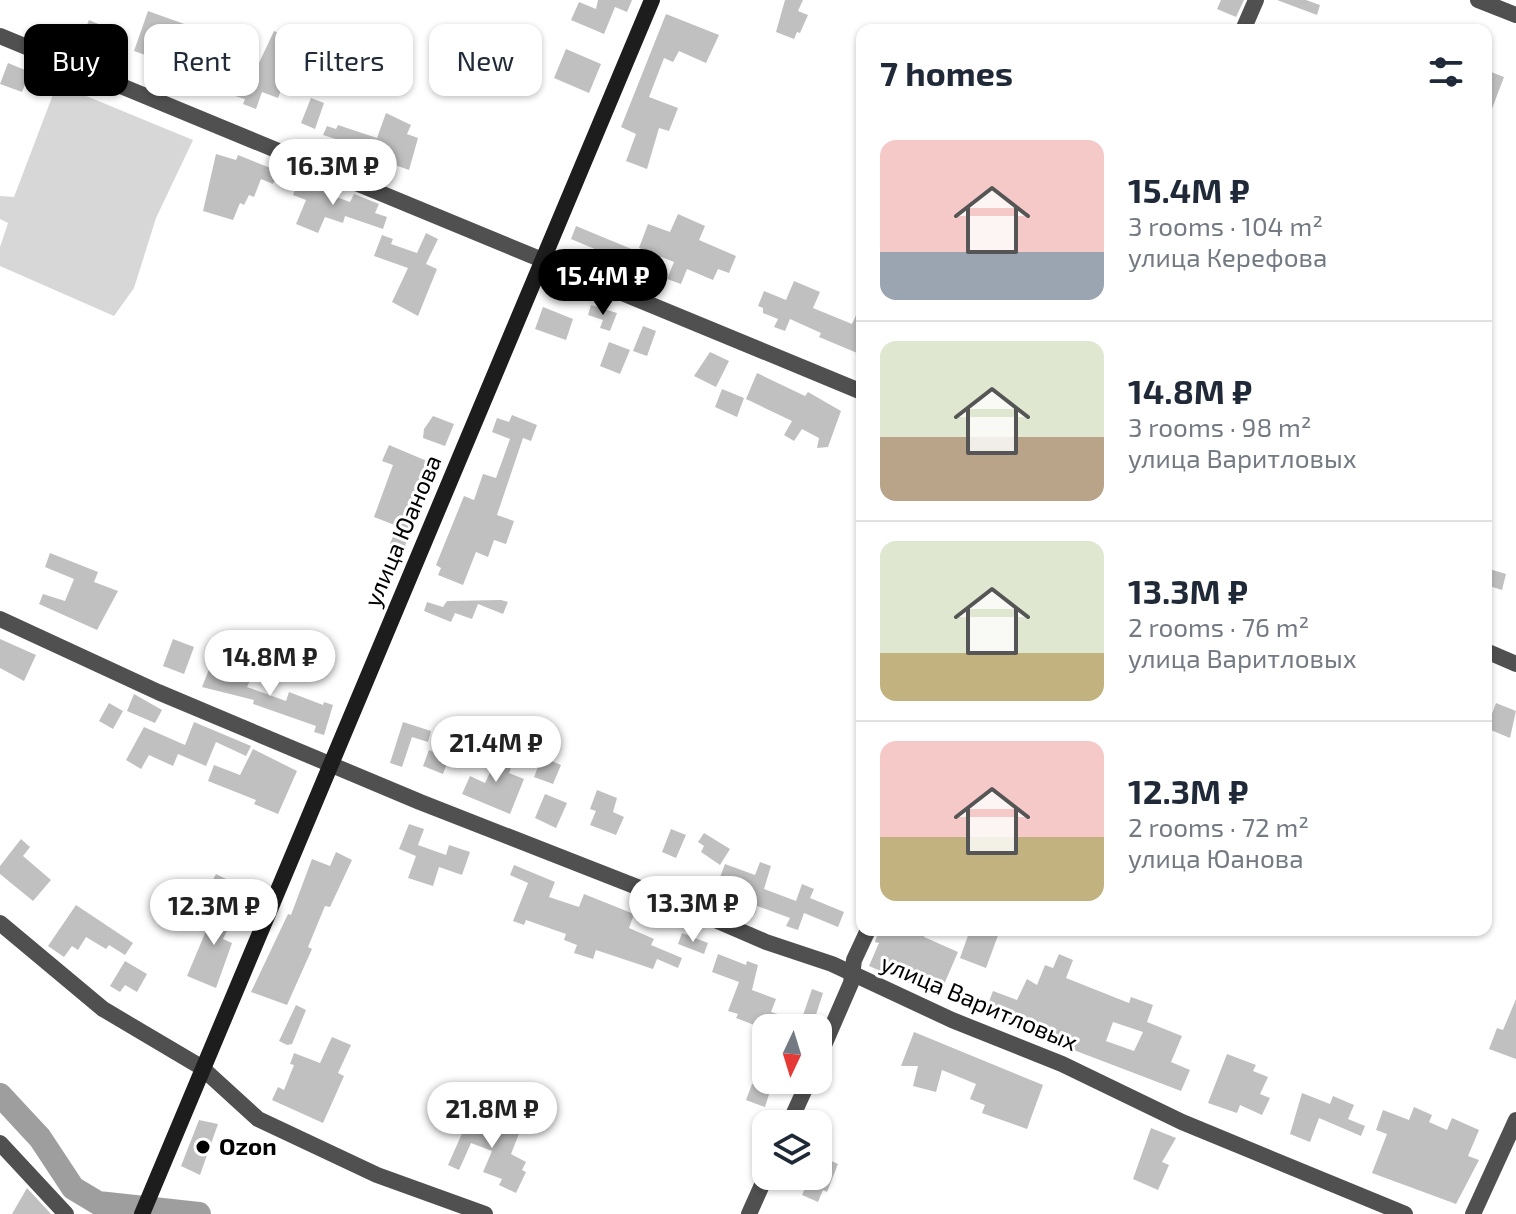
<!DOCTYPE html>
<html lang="en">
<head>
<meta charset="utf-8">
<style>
  :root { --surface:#fff; --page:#f2f2f3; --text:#1f2937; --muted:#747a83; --line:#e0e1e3; --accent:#000 }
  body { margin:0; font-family:"Exo 2",sans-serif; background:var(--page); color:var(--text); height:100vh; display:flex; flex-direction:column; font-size:30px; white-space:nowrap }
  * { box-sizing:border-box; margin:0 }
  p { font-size:26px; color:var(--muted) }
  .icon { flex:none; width:44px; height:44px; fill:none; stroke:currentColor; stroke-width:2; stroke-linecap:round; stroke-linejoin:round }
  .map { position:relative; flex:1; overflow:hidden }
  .sheet { position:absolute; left:856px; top:24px; width:636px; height:912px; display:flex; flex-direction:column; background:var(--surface); border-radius:16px; box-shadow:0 2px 6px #0004 }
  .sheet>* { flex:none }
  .guide { position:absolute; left:24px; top:24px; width:712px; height:72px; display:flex; gap:16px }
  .needle { width:52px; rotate:184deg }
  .buttons { position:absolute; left:752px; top:1014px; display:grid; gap:16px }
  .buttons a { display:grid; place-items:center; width:80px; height:80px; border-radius:16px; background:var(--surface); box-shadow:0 2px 6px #0004; font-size:40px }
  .price { position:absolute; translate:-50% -68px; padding:0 18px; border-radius:28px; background:#fff; color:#222; font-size:26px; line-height:52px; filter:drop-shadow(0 2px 4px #0008) }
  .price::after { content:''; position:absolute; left:50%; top:48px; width:24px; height:18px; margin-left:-12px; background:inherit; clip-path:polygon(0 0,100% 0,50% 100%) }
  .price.current { background:var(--accent); color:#fff }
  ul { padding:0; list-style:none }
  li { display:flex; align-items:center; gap:24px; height:200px; padding:0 24px }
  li+li { border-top:2px solid var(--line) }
  li span { display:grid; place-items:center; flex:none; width:224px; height:160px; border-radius:16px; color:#555 }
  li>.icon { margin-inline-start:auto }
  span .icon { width:96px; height:96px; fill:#fffc; stroke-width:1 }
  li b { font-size:34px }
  h2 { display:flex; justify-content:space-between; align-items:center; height:96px; padding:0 24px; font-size:34px }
  .pill { padding:0 28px; border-radius:16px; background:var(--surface); box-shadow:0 2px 6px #0004; font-size:28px; line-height:72px }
  .pill.current { background:var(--accent); color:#fff }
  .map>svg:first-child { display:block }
  .green { fill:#d7d7d7 }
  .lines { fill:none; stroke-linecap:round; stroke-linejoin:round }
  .river { stroke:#9e9e9e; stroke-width:24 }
  .building { fill:#c0c0c0; fill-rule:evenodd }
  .street { stroke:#505050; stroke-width:16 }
  .secondary { stroke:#1d1d1d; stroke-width:16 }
  .poi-dot { fill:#000; stroke:#fff; stroke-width:3 }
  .labels { text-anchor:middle; stroke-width:6; stroke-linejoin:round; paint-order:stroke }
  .street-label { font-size:24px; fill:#000; stroke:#fff }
  .poi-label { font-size:24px; font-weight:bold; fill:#000; stroke:#fff; text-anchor:start }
</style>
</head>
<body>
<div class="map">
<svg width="1516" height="1214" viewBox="0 0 1516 1214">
  <rect width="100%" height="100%" fill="#fff"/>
  <!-- green -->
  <path class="green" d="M57,84L193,140L156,218L134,288L114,316L0,266V247L8,223L0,219V196L14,197Z"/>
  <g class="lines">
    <!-- river -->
    <path class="river" d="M0,1095L40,1138L73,1188L98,1203L199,1214"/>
  </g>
  <!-- building -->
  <g class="building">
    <path d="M598,0H632L627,12L615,7L604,34L571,20L579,2L596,9Z"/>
    <path d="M785,0H803L798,11L808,15L800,33L797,32L794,39L776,32Z"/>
    <path d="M1221,0H1244L1236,17L1217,9Z"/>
    <path d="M1277,0H1306L1320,5L1317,15Z"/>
    <path d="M148,11L187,25L185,30L211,40L205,54L224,62L220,71L174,57L171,64L134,51Z"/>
    <path d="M666,14L719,35L706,63L679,51L673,62L664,58L649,97L678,108L669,131L659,128L647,169L626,161L636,134L621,127Z"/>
    <path d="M89,20L110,29L102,46L82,37Z"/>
    <path d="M274,31L307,46L301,60L294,56L278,98L262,92L256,109L243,104L245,99L222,92L228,73L251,80Z"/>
    <path d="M566,49L601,64L589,93L554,78Z"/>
    <path d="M8,63L30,72L22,92L0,84Z"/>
    <path d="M1486,70L1504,77L1487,122H1486Z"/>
    <path d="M311,98L324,103L315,129L301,123Z"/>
    <path d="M386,113L411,125L407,134L418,138L409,170L378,159L380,153L323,135L327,126L336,129L338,125L377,138Z"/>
    <path d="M216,154L236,160L238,155L278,171L273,184L261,179L254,197L249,195L244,205L240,203L233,220L203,211Z"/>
    <path d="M307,175L332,185L328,194L350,202L354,194L379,204L375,213L387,217L383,229L345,216L343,223L325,217L318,233L296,224L306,200L293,195L298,182L303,184Z"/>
    <path d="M678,214L705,226L699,240L736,256L729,273L718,269L713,280L687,269L681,284L667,279L674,262L639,248L648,224L670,232Z"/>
    <path d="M576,226L646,255L640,268L571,239Z"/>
    <path d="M426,233L438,239L426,264L437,269L418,316L392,302L408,268L374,256L382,235L393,239L391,244L417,253Z"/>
    <path d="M794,281L820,292L813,308L852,324L862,302V355L819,337L821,333L790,319L785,331L774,327L778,319L763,313V308L758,306L764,291L786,300Z"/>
    <path d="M591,305L617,313L610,331L600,328L603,320L588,315Z"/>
    <path d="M543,307L573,319L566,340L535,329Z"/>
    <path d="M643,326L656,331L647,356L633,351Z"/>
    <path d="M609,342L630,350L620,374L600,366Z"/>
    <path d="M710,352L729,361L716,387L694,376Z"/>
    <path d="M757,373L805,396L808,392L841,411L828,447L817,448L819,438L802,429L794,441L784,435L792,421L746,399Z"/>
    <path d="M722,389L744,398L737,417L715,407Z"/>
    <path d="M512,415L537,425L531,441L523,438L497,515L514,521L506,544L494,540L488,557L476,552L463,585L438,575L441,568L436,565L464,496L474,500L483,474L496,478L510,439L492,432L497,418L509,422Z"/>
    <path d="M433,416L454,424L445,446L423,438L424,429Z"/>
    <path d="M389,445L434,464L404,549L390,544L397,526L374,517L393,465L382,461Z"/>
    <path d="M50,553L98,572L94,582L118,591L97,630L39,604L43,594L65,601L74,579L45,567Z"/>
    <path d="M1486,568L1506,574L1502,590L1486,585Z"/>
    <path d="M501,600L508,602L503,614L478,604L472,619L455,613L451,622L424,611L427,602L443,607L447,601Z"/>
    <path d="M0,639L36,655L24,681L0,668Z"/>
    <path d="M173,639L194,647L184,674L163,666Z"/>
    <path d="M245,663L256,668L247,687L286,701L289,692L323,705L324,702L333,705L324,735L314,732L316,726L253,704L254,700L202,687L210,667L239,678Z"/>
    <path d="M134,694L162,710L155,723L127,711Z"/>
    <path d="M109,703L123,711L113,729L99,721Z"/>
    <path d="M1496,703L1516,711L1510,738L1486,728V717L1490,719Z"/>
    <path d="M194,722L251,746L246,756L216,742L206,766L178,754L173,766L149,755L141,769L126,760L144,727L185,745Z"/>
    <path d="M403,722L431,731L428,742L412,737L402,767L390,763Z"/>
    <path d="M486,748L514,760L509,773L524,779L510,814L462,794L470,776L485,783L494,764L481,758Z"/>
    <path d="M253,749L297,771L278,814L254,804L256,800L208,781L214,765L240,775Z"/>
    <path d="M429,750L449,758L443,774L423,766Z"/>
    <path d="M542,757L561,765L553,784L534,777Z"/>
    <path d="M597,790L617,798L613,812L624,817L616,835L590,825L596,811L590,809Z"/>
    <path d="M545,794L567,803L556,828L535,818Z"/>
    <path d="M409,824L424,829L418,845L446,855L449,845L470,852L462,875L439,867L433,886L408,878L416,856L399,849Z"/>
    <path d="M671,829L686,835L676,858L662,852Z"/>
    <path d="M704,833L730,849L720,865L701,852L704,846L698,842Z"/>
    <path d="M21,839L30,847L23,856L51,880L33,901L0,874V866Z"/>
    <path d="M336,852L352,860L330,907L325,906L308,947L312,949L287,1005L251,992L288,914L291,915L312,859L330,866Z"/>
    <path d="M760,862L771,866L764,889L796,901L802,884L814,889L810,898L844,912L838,927L804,913L798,930L786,926L790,918L757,906L755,914L742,909L746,900L716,888L725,864L755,875Z"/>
    <path d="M514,865L555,882L549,897L579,907L584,894L634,914L629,928L654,939L651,945L682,958L678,968L657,959L653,969L596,950L593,959L574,953L577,945L564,940L566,934L526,920L524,925L513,921L528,883L510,875Z"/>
    <path d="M216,874L228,880L224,887L229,891L224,900L207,891Z"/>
    <path d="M219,900L237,909L223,939L232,943L216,988L187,976Z"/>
    <path d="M76,905L133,943L125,955L109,945L106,949L86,937L78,950L72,946L64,957L48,946Z"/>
    <path d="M879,930H926L924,937L958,952L939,996L869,966L879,943L875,942Z"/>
    <path d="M970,930H1000L986,968L960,958Z"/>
    <path d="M682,933L708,943L704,954L678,944Z"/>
    <path d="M718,954L746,965L747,961L758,965L752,990L776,999L771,1012L801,1021L812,989L823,993L813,1024L816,1028H762L736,1018L738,1014L728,1011L739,982L712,972Z"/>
    <path d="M1059,954L1073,960L1066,978L1129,1003L1131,997L1153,1005L1147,1022L1182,1036L1171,1062L1190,1070L1181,1091L1071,1049L1074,1041L1041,1029L1039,1033L1005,1017L1008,1012L988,1004L993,991L1017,1000L1027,979L1037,985L1045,965L1053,968ZM1113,1022L1143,1032L1134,1051L1106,1041Z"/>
    <path d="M125,961L147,974L137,992L125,985L120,992L110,986Z"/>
    <path d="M1516,999V1059L1489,1049L1497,1028L1503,1030Z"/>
    <path d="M296,1005L306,1010L292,1044L287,1045L279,1041Z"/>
    <path d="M914,1032L1043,1085L1027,1129L982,1113L985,1105L970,1099L976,1084L942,1070L936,1092L913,1086L918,1066H901Z"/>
    <path d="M332,1037L351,1045L338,1073L344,1076L323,1123L272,1100L278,1087L284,1090L294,1065L290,1064L294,1053L320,1063Z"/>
    <path d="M1227,1054L1256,1065L1253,1071L1268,1077L1260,1094L1270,1098L1262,1115L1240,1105L1237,1113L1208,1103Z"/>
    <path d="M761,1076L786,1080L782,1092L771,1088L765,1107L746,1100L752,1084H758L753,1080Z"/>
    <path d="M1302,1093L1330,1104L1333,1096L1354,1105L1348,1119L1365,1126L1361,1136L1319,1118L1310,1142L1290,1134Z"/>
    <path d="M1414,1107L1432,1115L1429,1122L1447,1130L1452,1118L1479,1130L1468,1156L1479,1160L1456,1204L1372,1173L1387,1134L1376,1130L1383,1110L1409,1120Z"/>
    <path d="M472,1111L520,1131L511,1154L526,1162L522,1170L526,1172L516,1193L499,1185L502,1179L483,1172L492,1151L471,1143L459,1170L448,1165Z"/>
    <path d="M199,1120L218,1124L200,1175L181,1166Z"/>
    <path d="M1151,1128L1176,1138L1162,1162L1169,1165L1158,1190L1133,1179Z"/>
    <path d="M823,1157L838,1164L827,1192L823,1190L818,1202L802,1195L810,1176H818Z"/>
    <path d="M27,1188L51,1214H12Z"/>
  </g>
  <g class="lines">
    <!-- street -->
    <g class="street">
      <path d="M1478,0L1516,15"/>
      <path d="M1243,30L1256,0"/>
      <path d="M0,36L862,392"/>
      <path d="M0,619L158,692L420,802L655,894L766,942L832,964L952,1020L1062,1064L1182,1122L1405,1214"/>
      <path d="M1486,651L1516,664"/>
      <path d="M0,923L103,1009L201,1067L258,1119L377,1175L485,1214"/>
      <path d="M818,1059L851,983L854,960L868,930"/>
      <path d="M789,1124L809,1080"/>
      <path d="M0,1143L66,1214"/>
      <path d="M749,1214L766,1176"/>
      <path d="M1473,1214L1516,1120"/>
    </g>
    <!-- secondary -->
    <path class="secondary" d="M142,1214L652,0"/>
  </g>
  <!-- markers -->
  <circle class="poi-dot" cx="203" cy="1147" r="8"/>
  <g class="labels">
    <!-- street labels -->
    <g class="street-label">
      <text transform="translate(403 531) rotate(-67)" y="8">улица Юанова</text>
      <text transform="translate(979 1003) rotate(23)" y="8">улица Варитловых</text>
    </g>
    <!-- poi labels -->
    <g class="poi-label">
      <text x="219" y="1155">Ozon</text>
    </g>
  </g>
</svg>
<div class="buttons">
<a><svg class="needle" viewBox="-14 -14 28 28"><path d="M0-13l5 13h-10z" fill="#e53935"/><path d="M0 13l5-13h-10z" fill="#747a83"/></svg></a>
<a><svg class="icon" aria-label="layers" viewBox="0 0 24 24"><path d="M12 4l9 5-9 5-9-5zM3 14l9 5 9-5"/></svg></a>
</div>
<b class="price" style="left:333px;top:207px">16.3M ₽</b>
<b class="price current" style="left:603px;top:317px">15.4M ₽</b>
<b class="price" style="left:270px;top:698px">14.8M ₽</b>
<b class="price" style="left:496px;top:784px">21.4M ₽</b>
<b class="price" style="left:693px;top:944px">13.3M ₽</b>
<b class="price" style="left:214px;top:947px">12.3M ₽</b>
<b class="price" style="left:492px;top:1150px">21.8M ₽</b>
<div class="guide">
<a class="pill current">Buy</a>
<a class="pill">Rent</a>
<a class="pill">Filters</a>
<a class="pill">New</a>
</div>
<section class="sheet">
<h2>7 homes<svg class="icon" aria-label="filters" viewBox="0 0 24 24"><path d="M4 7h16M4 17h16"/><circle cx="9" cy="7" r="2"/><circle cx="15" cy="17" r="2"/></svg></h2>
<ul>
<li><span style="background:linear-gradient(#f6c9c9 70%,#9aa5b1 0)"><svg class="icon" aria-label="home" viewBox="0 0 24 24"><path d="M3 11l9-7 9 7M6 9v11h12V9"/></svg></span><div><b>15.4M ₽</b><p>3 rooms · 104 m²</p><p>улица Керефова</p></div></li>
<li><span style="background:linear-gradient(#dfe7d0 60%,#b9a48a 0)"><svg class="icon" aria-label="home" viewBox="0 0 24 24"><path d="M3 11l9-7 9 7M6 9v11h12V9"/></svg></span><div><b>14.8M ₽</b><p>3 rooms · 98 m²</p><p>улица Варитловых</p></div></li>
<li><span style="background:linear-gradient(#dfe7d0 70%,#c2b280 0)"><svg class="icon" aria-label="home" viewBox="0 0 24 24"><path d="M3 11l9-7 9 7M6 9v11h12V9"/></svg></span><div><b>13.3M ₽</b><p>2 rooms · 76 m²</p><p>улица Варитловых</p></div></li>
<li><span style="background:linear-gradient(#f6c9c9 60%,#c2b280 0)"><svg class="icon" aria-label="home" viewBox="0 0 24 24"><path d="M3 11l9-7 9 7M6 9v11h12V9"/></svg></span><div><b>12.3M ₽</b><p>2 rooms · 72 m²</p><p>улица Юанова</p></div></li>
</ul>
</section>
</div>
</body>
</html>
